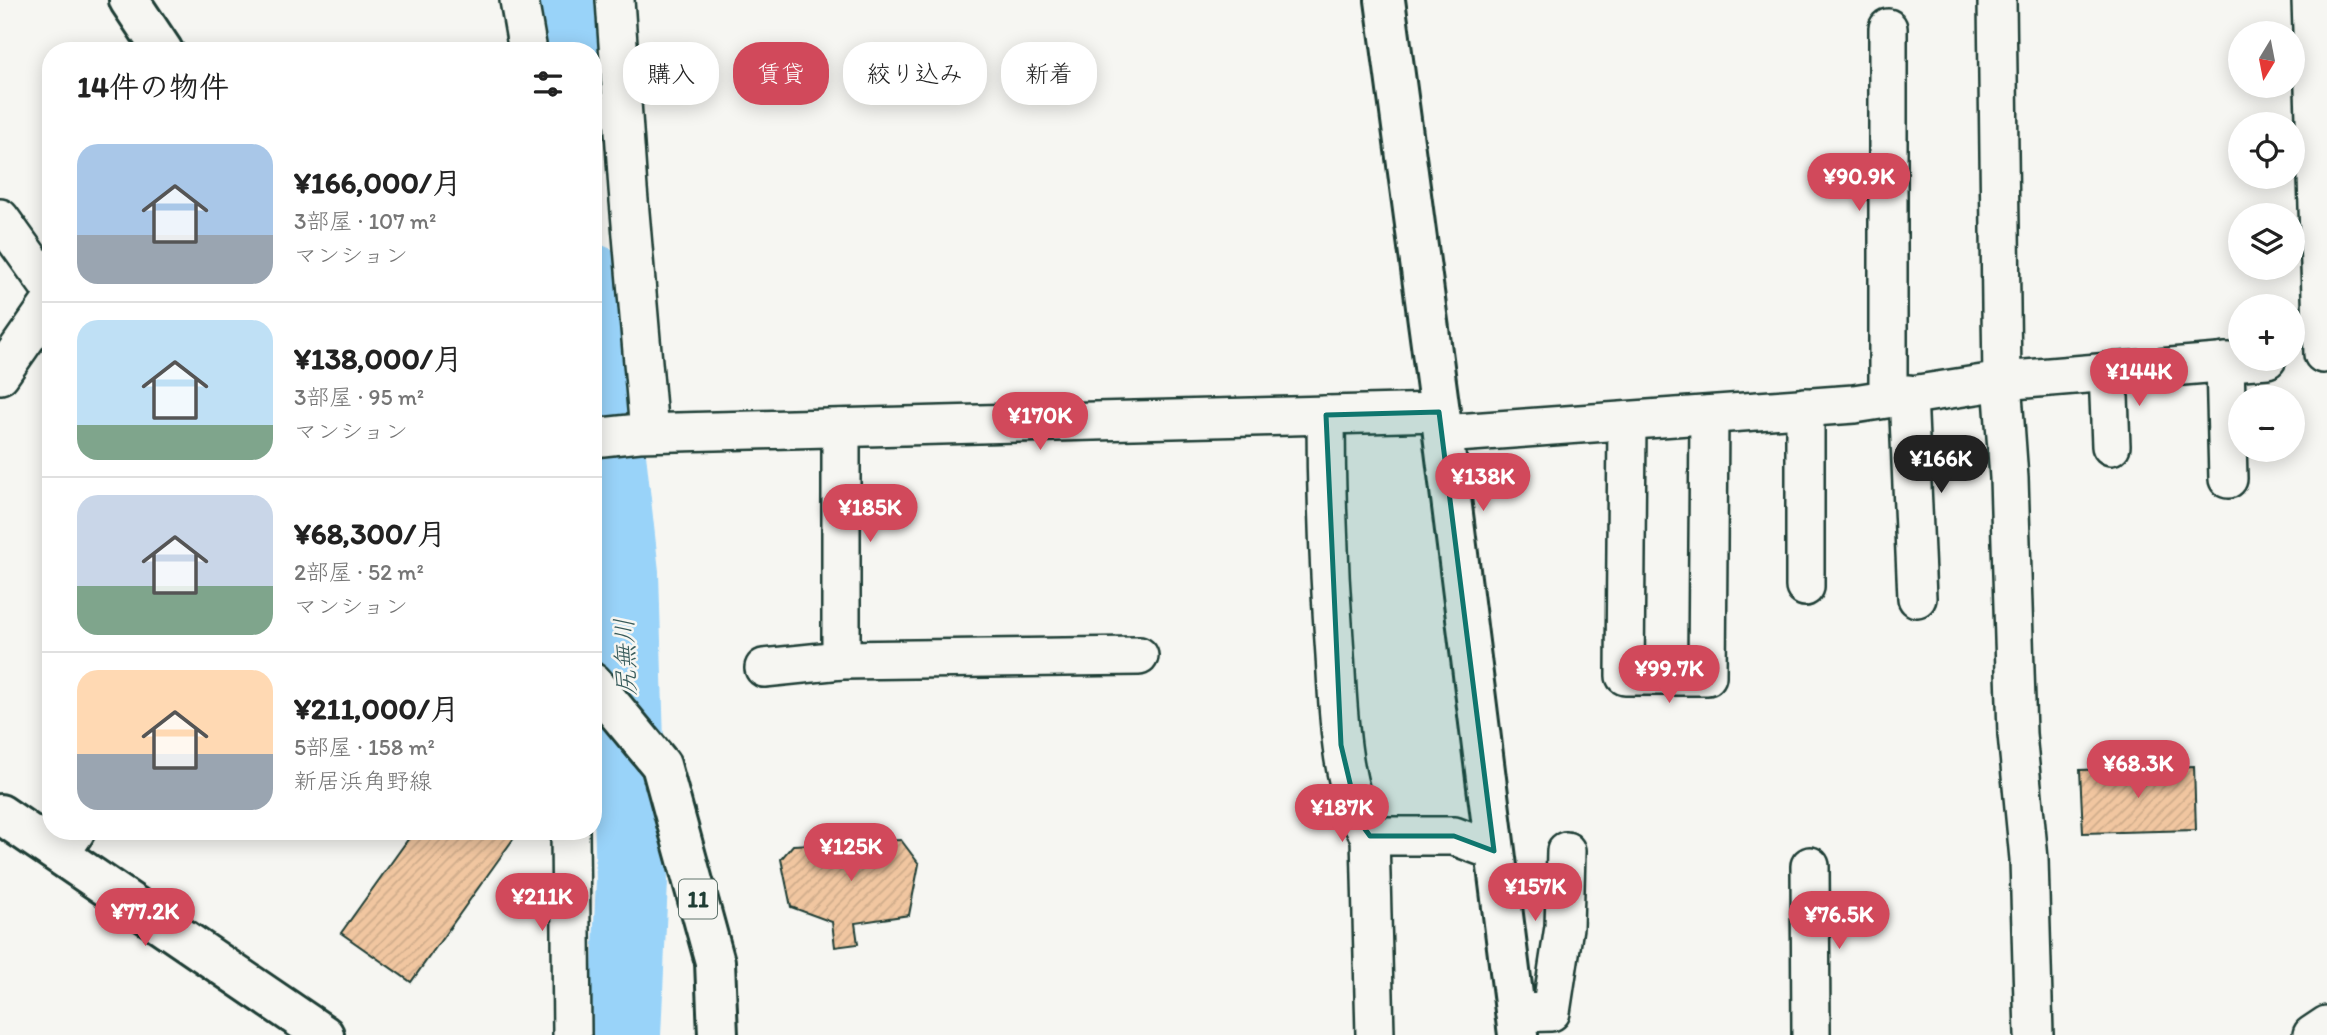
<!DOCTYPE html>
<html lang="ja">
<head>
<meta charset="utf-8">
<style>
  :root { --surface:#fff; --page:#f6f6f6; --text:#222; --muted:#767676; --line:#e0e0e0; --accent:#d1495b }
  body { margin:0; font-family:Itim,"Klee One",sans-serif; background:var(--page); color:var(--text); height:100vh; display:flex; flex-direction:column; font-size:26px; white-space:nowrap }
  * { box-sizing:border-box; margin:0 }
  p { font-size:23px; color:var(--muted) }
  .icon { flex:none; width:38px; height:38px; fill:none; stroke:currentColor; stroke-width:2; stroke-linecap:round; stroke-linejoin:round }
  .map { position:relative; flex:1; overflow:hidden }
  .side { position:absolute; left:42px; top:42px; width:560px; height:798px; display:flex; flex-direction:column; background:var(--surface); border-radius:28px; box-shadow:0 4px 18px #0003 }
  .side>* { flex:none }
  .guide { position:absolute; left:623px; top:42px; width:665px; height:63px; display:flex; gap:14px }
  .needle { width:46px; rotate:190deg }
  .fabs { position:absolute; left:2228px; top:21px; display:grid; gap:14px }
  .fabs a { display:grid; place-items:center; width:77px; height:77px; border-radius:50%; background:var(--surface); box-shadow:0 4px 18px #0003; font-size:35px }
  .price { position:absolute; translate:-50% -60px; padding:0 16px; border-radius:24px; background:var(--accent); color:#fff; font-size:23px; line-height:46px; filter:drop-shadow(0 2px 4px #0008) }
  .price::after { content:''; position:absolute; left:50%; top:42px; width:21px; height:16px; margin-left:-10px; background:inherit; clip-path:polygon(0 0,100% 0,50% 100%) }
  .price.selected { background:#222; color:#fff }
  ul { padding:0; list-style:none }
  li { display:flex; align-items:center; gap:21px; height:175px; padding:0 35px }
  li+li { border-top:2px solid var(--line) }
  li span { display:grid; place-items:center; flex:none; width:196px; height:140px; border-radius:21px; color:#555 }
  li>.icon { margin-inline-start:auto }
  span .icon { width:84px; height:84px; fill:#fffc; stroke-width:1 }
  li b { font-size:30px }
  h2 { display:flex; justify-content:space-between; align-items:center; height:84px; padding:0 35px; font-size:30px }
  .chip { padding:0 24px; border-radius:28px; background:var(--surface); box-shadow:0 4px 18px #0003; font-size:24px; line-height:63px }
  .chip.selected { background:var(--accent); color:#fff }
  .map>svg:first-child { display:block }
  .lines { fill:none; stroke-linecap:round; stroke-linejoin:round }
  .river { stroke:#99d3f9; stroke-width:72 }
  .building { fill:url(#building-hatch); stroke:#1f3d34; stroke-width:2 }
  .minor-casing { stroke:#1f3d34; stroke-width:42 }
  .tertiary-casing { stroke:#1f3d34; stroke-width:44 }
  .secondary-casing { stroke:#1f3d34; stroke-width:44 }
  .primary-casing { stroke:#1f3d34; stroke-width:44 }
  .minor { stroke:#f6f6f2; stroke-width:37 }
  .tertiary { stroke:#f6f6f2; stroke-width:38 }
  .secondary { stroke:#f6f6f2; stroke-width:38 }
  .primary { stroke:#f6f6f2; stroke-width:38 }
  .marked { fill:#0f766e; fill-opacity:0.2; stroke:#0f766e; stroke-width:5; stroke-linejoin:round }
  .labels { text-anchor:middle; stroke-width:5; stroke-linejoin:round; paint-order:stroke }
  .shield { fill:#f6f6f2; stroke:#60746d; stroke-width:2 }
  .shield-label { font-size:23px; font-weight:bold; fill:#1f3d34 }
  .water-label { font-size:26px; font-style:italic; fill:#375b5b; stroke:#f6f6f2 }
</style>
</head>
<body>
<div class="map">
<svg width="2327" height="1035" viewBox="0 0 2327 1035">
  <defs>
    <pattern id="building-hatch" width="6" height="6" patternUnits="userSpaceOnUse" patternTransform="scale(1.75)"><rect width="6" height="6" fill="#f1c6a0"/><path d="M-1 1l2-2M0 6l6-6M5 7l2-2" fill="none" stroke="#ceab8a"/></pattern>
  </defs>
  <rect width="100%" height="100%" fill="#f6f6f2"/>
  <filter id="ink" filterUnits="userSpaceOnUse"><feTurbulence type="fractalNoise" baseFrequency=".0143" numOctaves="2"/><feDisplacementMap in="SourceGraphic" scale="14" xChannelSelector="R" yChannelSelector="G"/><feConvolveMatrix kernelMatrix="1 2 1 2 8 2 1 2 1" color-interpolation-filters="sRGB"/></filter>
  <g filter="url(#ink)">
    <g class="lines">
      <!-- river -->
      <g class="river">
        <path d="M566,0L573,51"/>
        <path d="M593,280L602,384L623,573L632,881L625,1035"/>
      </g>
    </g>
    <!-- building -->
    <g class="building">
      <path d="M2194,766L2196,830L2083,833L2080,770Z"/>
      <path d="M414,831H519L411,982L341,933Z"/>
      <path d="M901,840L919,864L909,915L855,923L858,944L835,947L832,922L791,907L781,859L793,845Z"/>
    </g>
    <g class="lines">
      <!-- minor casing -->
      <g class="minor-casing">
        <g id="minor">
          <path d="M519,0L528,51"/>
          <path d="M615,0L628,189L649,432"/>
          <path d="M1997,0L2002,381L2009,478L2017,734L2029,859L2034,1035"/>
          <path d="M2311,0L2323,354"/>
          <path d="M0,218L51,289"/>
          <path d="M2225,362L2228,479"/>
          <path d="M2108,372L2111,446"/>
          <path d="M0,375L51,302"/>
          <path d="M1908,394L1917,598"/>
          <path d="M1888,398V28"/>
          <path d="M1326,415C1326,495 1329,575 1335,655C1338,706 1340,794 1370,836"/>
          <path d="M1627,421L1625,676H1707L1709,415"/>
          <path d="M1443,434L1854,404L2002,381L2267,359"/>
          <path d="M593,438L639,433L1439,412"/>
          <path d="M1805,587V407"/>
          <path d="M841,660V428"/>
          <path d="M764,668L841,660L1139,656"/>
          <path d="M570,831L572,1035"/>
          <path d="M60,854L76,831"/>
          <path d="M1810,866L1811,1035"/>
          <path d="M1515,1013L1551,1012L1564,927L1566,851"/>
          <path d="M1375,1035L1370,836H1454L1494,851"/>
          <path d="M2312,1035L2327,1025"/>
        </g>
      </g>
      <!-- tertiary casing -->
      <g class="tertiary-casing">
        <path id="tertiary" d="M1385,0L1443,434L1518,1035"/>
      </g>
      <!-- secondary casing -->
      <g class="secondary-casing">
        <path id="secondary" d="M0,814L324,1035"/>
      </g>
      <!-- primary casing -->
      <g class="primary-casing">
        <g id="primary">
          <path d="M129,0L163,51"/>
          <path d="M593,683L661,765L715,962L718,1035"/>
        </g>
      </g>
      <!-- minor -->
      <use href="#minor" class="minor"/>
      <!-- tertiary -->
      <use href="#tertiary" class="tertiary"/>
      <!-- secondary -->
      <use href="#secondary" class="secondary"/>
      <!-- primary -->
      <use href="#primary" class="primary"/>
    </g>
  </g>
  <!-- marked area -->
  <path class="marked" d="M1439,412L1494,851L1454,836H1370L1359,821L1341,745L1326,415Z"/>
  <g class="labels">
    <!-- shield labels -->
    <rect class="shield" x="679" y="879.5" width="38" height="39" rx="5"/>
    <g class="shield-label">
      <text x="698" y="907">11</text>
    </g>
    <!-- water labels -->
    <g class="water-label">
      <text transform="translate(625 657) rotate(-92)" y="9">尻無川</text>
    </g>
  </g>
</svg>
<div class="fabs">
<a><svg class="needle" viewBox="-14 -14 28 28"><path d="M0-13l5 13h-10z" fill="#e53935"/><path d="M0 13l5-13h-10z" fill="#767676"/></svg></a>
<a><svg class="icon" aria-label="locate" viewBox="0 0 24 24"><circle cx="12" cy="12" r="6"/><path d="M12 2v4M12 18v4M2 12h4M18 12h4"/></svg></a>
<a><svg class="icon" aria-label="layers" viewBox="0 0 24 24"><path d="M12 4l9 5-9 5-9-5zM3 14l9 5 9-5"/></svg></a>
<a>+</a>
<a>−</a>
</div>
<b class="price" style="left:1859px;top:213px">¥90.9K</b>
<b class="price" style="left:2139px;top:408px">¥144K</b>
<b class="price" style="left:1040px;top:452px">¥170K</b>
<b class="price selected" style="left:1941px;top:495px">¥166K</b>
<b class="price" style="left:1483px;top:513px">¥138K</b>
<b class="price" style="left:870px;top:544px">¥185K</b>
<b class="price" style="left:1669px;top:705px">¥99.7K</b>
<b class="price" style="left:2138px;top:800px">¥68.3K</b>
<b class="price" style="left:1342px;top:844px">¥187K</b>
<b class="price" style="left:851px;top:883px">¥125K</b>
<b class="price" style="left:1535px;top:923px">¥157K</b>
<b class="price" style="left:542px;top:933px">¥211K</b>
<b class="price" style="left:145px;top:948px">¥77.2K</b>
<b class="price" style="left:1839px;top:951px">¥76.5K</b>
<div class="guide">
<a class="chip">購入</a>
<a class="chip selected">賃貸</a>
<a class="chip">絞り込み</a>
<a class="chip">新着</a>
</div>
<section class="side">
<h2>14件の物件<svg class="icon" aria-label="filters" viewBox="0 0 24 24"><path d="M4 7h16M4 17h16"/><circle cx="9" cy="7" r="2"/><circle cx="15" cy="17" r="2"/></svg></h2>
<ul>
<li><span style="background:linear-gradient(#a9c7e8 65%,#9aa5b1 0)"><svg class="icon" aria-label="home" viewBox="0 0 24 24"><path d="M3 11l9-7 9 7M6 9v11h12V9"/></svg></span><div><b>¥166,000/月</b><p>3部屋 · 107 m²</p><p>マンション</p></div></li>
<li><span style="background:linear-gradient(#bfe0f5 75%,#7fa58c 0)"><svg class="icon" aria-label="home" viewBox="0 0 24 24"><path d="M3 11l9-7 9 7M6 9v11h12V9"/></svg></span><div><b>¥138,000/月</b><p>3部屋 · 95 m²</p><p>マンション</p></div></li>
<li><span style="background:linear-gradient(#c9d6e8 65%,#7fa58c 0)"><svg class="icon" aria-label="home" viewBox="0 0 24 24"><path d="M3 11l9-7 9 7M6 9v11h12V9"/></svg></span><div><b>¥68,300/月</b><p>2部屋 · 52 m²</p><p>マンション</p></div></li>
<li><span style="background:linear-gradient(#ffd9b3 60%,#9aa5b1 0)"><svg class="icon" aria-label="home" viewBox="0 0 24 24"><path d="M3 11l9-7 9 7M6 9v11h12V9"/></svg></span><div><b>¥211,000/月</b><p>5部屋 · 158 m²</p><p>新居浜角野線</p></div></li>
</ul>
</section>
</div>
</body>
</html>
